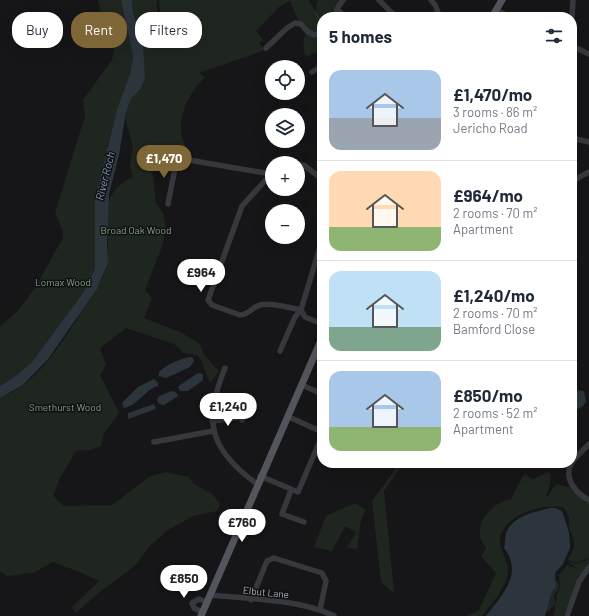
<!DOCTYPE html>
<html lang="en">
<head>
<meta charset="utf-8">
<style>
  :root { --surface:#fff; --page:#f2f2f3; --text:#1f2937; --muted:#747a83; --line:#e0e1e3; --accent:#7e6636 }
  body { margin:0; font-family:Barlow,sans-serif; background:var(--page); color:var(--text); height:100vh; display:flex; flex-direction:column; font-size:15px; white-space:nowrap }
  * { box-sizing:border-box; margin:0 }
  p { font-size:13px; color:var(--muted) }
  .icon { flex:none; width:22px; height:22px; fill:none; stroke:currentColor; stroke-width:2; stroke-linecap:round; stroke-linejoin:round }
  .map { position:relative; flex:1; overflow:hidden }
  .drawer { position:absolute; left:317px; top:12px; width:260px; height:456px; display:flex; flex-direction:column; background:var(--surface); border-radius:16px; box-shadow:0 4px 16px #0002 }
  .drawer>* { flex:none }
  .banner { position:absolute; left:12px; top:12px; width:245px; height:36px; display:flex; gap:8px }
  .fabs { position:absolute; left:265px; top:60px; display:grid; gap:8px }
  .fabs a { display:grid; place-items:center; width:40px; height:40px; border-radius:50%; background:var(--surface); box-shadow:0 4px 16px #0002; font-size:20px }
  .price { position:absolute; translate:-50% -34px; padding:0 9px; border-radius:14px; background:#fff; color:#222; font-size:13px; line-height:26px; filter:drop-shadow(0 1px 2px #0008) }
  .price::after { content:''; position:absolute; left:50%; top:24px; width:12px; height:9px; margin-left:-6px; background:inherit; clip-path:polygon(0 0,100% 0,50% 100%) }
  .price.active { background:var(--accent); color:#fff }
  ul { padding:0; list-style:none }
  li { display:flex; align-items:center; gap:12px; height:100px; padding:0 12px }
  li+li { border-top:1px solid var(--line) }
  li span { display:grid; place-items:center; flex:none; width:112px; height:80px; border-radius:12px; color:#555 }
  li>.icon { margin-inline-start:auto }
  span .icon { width:48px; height:48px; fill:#fffc; stroke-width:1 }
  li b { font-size:17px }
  h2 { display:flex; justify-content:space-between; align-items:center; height:48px; padding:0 12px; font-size:17px }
  .pill { padding:0 14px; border-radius:16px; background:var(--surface); box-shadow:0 4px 16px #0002; font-size:14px; line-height:36px }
  .pill.active { background:var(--accent); color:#fff }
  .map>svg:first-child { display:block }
  .green { fill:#1e261f }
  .water { fill:#2c353c }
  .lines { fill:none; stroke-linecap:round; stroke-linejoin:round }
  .stream { stroke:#2c353c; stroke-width:1 }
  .minor { stroke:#37383d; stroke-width:5.5 }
  .major { stroke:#53555c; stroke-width:7 }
  .labels { text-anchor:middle; stroke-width:3; stroke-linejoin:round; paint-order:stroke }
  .park-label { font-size:10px; fill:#7fa381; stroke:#111113 }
  .street-label { font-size:10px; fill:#a8adb8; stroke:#111113 }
  .water-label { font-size:11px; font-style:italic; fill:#7f9bb3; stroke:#111113 }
</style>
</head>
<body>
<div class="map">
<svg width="589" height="616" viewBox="0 0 589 616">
  <rect width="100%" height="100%" fill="#161618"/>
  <!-- green -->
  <g class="green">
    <path d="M98,0H121L133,56L130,74L117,109L95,200V269L83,293L32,362L16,376L0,386V326C30,306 45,268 63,238V231L55,213L85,116L83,100L112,60L114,48L107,18L100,10Z"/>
    <path d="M132,0H157V21L161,31L159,0H309L315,11L318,0H340L334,9L333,17H322V32C306,35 309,26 298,20L290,1L279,7L256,31L263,40L259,43L265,50L199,73L205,77C190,92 177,115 182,137C183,142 186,147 188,151L164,149L152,167L156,202L164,215L166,230L161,249L145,290L152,298L144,318L182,333L200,344L204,355L219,371L210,383L200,358L197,355L184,353L174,344L126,328L100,348L106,365L100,375L119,413L104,433L101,446L90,450L76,451L60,478L53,496L63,506L112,505L149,477L165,472L189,477L194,484L212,494L220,504L217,511L193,516L168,530L148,548L136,565L97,594L76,613L72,607L99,581L82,573L53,562L33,573L7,576L0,571V398C8,394 17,390 24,385C49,364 67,335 84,308C91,298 98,288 103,277C119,242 87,197 133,177L130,165L133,147L126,121V112L131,99L141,88L145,78L143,42L133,13Z"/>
    <path d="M306,31L322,34V50L306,57C302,48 303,41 306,31Z"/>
    <path d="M395,463H403L384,491L394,593L381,582L372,501L398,466Z"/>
    <path d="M548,472L551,474L550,484L546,497H547L556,484L572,488L589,502V558L577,563L568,560L574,548V541L569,527V517L564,508C544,502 500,515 500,542C501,554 511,564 507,577C503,591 491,605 482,616H467L479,610L496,573L481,556L486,548C484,545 481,541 480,537C477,519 495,501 511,499L524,474L533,479Z"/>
    <path d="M355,503L366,510L361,520L357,549L347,548L356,532L345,526L332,551L314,547L326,516Z"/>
    <path d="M589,559V564L571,597V600L563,616H553C557,606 554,597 560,589L559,575L567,565L577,569L568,561L577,564Z"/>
    <path d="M555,582H558L559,589L554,595L555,604L548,612L546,611Z"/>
  </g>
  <!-- water -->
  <g class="water">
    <path d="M121,0H132L133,13L143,42L145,78L141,88L131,99L126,112L119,155L109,194L107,243L108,263L97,289L48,359L23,385L0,398V386L16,376L32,362L83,293L95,269V200L117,109L130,74L133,56Z"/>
    <path d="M189,357H192L194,361L190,367L166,378L159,376V372C167,364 178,360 189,357Z"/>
    <path d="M198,373L203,374V380L188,391H180L178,387L180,385Z"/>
    <path d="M154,379L158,383V386C144,390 139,405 124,408L122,403L138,387Z"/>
    <path d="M575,390L584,391L586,402L582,407L572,411V396Z"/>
    <path d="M172,391L176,392L178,396L164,405L159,404L157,400L159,396Z"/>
    <path d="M154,404L156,408L153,410L128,419V413Z"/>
    <path d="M550,508H555L562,511L569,532L570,548L563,564L555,573L556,587L552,592L545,616H486C502,595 524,574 504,548C505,544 505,538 506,533C512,517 533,512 550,508Z"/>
  </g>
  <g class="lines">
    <!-- stream -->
    <path class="stream" d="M315,12L322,24"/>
    <!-- minor -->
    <g class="minor">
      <path d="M343,0L337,9L345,17"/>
      <path d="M379,0L396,17"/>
      <path d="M431,0L435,5L440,17"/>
      <path d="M496,10L510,17"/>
      <path d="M335,17L337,9"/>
      <path d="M572,17L573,0"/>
      <path d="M572,46L589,54"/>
      <path d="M266,48L287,28L295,23L301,24L307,31L314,35L322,33"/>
      <path d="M312,72L322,66"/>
      <path d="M572,138L589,142"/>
      <path d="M298,164L305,166L322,179"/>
      <path d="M272,173L242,206L208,300L212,305L240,315C249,315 252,307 260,305C272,302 289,308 301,310"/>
      <path d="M572,181L589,172"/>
      <path d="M168,204L177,158L271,174"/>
      <path d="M301,310L305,317L322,324"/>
      <path d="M280,351L295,317L301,310L322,240"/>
      <path d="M315,354L322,357"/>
      <path d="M225,368C203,422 209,449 257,484"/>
      <path d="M302,385L322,394"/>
      <path d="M289,417L320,431L322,434"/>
      <path d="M242,420L252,399"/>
      <path d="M212,421L243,417"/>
      <path d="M154,442L213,431"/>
      <path d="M589,444C584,450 573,458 570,466C565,481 577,494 589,500"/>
      <path d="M260,476L298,492L322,436"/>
      <path d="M291,490L282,514L304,522"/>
      <path d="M210,595C248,599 300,599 334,616"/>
      <path d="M251,600L267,561L274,558L322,573L326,581L320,610"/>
      <path d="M202,612L194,608L192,603L199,599L207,602"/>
      <path d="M567,616L579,582L589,567"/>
    </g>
    <!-- major -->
    <g class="major">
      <path d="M492,17L502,0"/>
      <path d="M201,616L322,338"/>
    </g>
  </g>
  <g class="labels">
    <!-- park labels -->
    <g class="park-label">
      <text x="136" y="234">Broad Oak Wood</text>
      <text x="63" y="286">Lomax Wood</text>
      <text x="65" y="411">Smethurst Wood</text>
    </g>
    <!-- street labels -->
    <g class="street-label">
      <text transform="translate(266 592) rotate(6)" y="4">Elbut Lane</text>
    </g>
    <!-- water labels -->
    <g class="water-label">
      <text transform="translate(105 176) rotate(-76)" y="4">River Roch</text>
    </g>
  </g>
</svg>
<div class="fabs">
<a><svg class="icon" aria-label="locate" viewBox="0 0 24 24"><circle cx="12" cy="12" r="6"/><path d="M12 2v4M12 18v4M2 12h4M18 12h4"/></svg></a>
<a><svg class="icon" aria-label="layers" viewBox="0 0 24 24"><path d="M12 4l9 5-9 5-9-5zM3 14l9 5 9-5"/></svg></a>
<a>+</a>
<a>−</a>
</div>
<b class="price active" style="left:164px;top:179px">£1,470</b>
<b class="price" style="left:201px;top:293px">£964</b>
<b class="price" style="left:228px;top:427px">£1,240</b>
<b class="price" style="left:242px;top:543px">£760</b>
<b class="price" style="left:184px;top:599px">£850</b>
<div class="banner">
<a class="pill">Buy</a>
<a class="pill active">Rent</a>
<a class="pill">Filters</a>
</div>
<section class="drawer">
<h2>5 homes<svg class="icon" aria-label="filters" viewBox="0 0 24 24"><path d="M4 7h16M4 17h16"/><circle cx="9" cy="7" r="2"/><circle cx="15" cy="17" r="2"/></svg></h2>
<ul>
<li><span style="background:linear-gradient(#a9c7e8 60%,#9aa5b1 0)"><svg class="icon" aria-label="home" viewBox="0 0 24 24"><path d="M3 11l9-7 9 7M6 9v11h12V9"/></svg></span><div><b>£1,470/mo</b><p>3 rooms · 86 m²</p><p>Jericho Road</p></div></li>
<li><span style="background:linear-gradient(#ffd9b3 70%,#8fb573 0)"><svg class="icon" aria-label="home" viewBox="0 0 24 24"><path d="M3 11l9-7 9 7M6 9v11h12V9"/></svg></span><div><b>£964/mo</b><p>2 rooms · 70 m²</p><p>Apartment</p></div></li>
<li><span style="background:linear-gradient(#bfe0f5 70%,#7fa58c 0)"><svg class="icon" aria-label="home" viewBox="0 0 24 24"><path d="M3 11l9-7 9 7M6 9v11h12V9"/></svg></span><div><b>£1,240/mo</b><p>2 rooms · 70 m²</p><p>Bamford Close</p></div></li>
<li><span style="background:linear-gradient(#a9c7e8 70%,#8fb573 0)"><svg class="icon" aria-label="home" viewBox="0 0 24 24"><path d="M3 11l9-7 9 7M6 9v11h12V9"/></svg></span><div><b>£850/mo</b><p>2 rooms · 52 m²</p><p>Apartment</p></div></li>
</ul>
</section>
</div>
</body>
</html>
